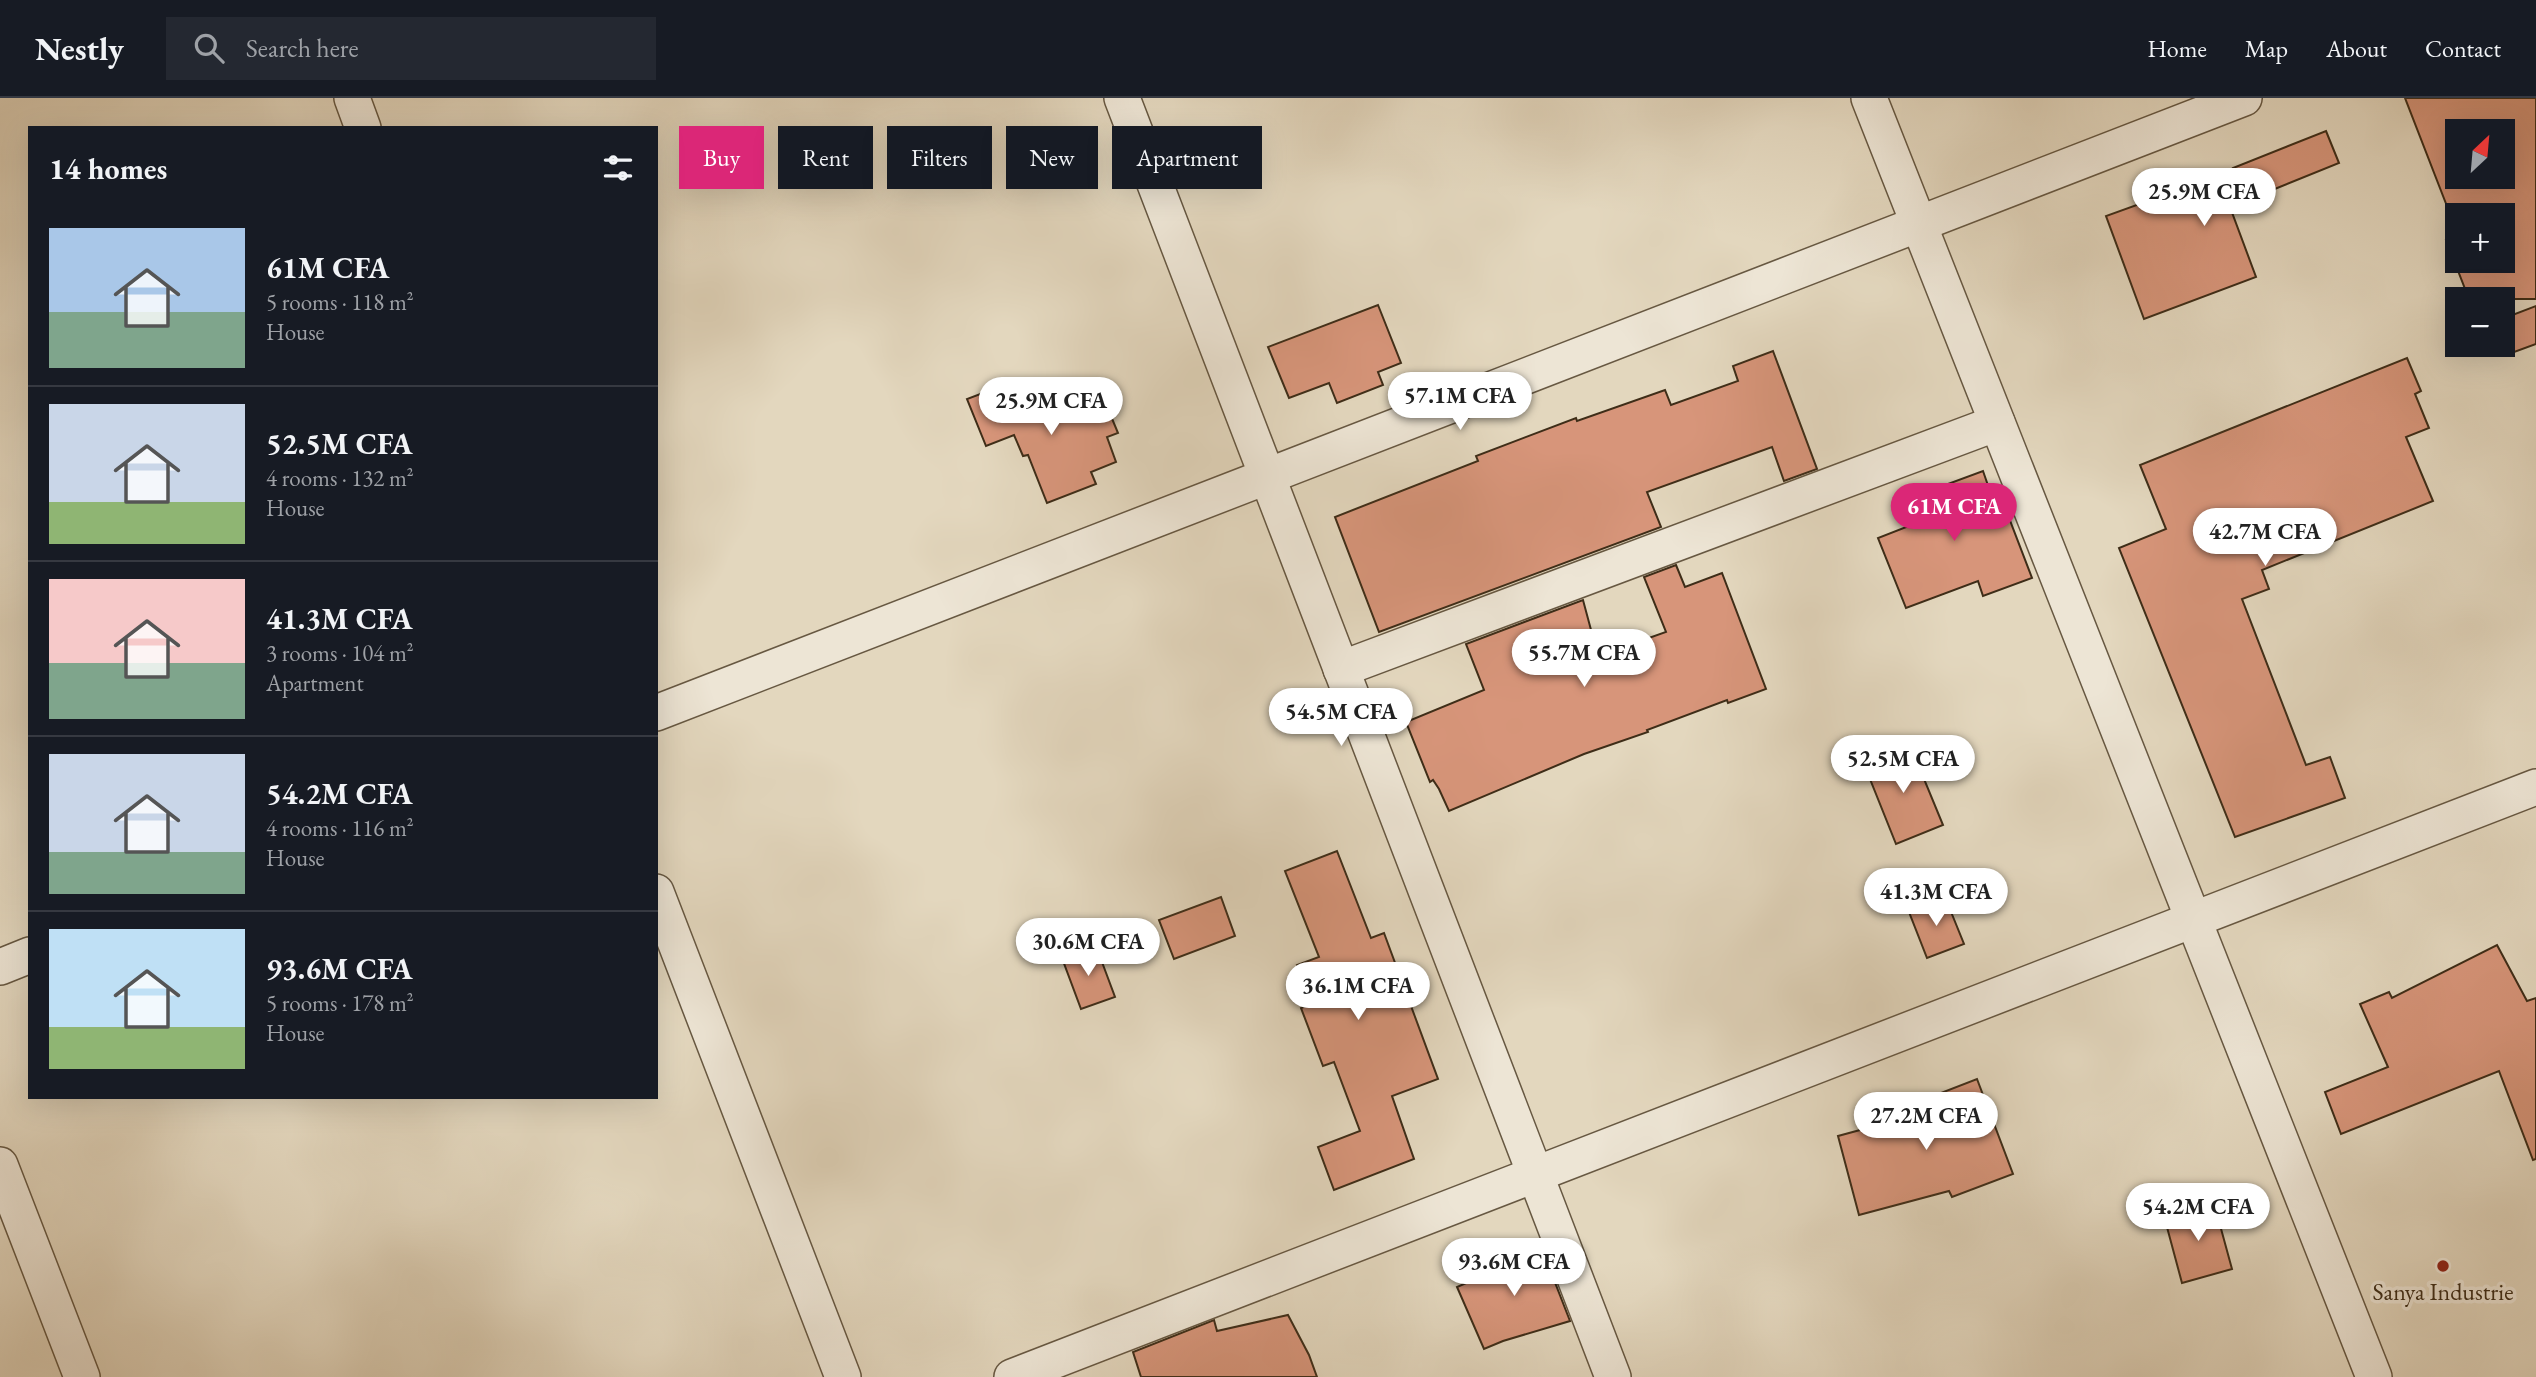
<!DOCTYPE html>
<html lang="en">
<head>
<meta charset="utf-8">
<style>
  :root { --surface:#171b24; --page:#242831; --text:#f1f3f6; --muted:#9ea1a6; --line:#363941; --accent:#db2777 }
  body { margin:0; font-family:"EB Garamond",serif; background:var(--page); color:var(--text); height:100vh; display:flex; flex-direction:column; font-size:26px; white-space:nowrap }
  * { box-sizing:border-box; margin:0 }
  p { font-size:23px; color:var(--muted) }
  .icon { flex:none; width:38px; height:38px; fill:none; stroke:currentColor; stroke-width:2; stroke-linecap:round; stroke-linejoin:round }
  .map { position:relative; flex:1; overflow:hidden }
  .side { position:absolute; left:28px; top:28px; width:630px; height:973px; display:flex; flex-direction:column; background:var(--surface); border-radius:0px; box-shadow:0 7px 28px #0002 }
  .side>* { flex:none }
  .banner { position:absolute; left:679px; top:28px; width:665px; height:63px; display:flex; gap:14px }
  .needle { width:46px; rotate:26deg }
  .controls { position:absolute; left:2445px; top:21px; display:grid; gap:14px }
  .controls a { display:grid; place-items:center; width:70px; height:70px; border-radius:0px; background:var(--surface); box-shadow:0 7px 28px #0002; font-size:35px }
  .price { position:absolute; translate:-50% -60px; padding:0 16px; border-radius:24px; background:#fff; color:#222; font-size:23px; line-height:46px; filter:drop-shadow(0 2px 4px #0008) }
  .price::after { content:''; position:absolute; left:50%; top:42px; width:21px; height:16px; margin-left:-10px; background:inherit; clip-path:polygon(0 0,100% 0,50% 100%) }
  .price.active { background:var(--accent); color:#fff }
  ul { padding:0; list-style:none }
  li { display:flex; align-items:center; gap:21px; height:175px; padding:0 21px }
  li+li { border-top:2px solid var(--line) }
  li span { display:grid; place-items:center; flex:none; width:196px; height:140px; border-radius:0px; color:#555 }
  li>.icon { margin-inline-start:auto }
  span .icon { width:84px; height:84px; fill:#fffc; stroke-width:1 }
  li b { font-size:30px }
  h2 { display:flex; justify-content:space-between; align-items:center; height:84px; padding:0 21px; font-size:30px }
  .tag { padding:0 24px; border-radius:0px; background:var(--surface); box-shadow:0 7px 28px #0002; font-size:24px; line-height:63px }
  .tag.active { background:var(--accent); color:#fff }
  header { display:flex; align-items:center; gap:42px; box-sizing:border-box; height:98px; padding:0 35px; background:var(--surface); border-bottom:2px solid var(--line) }
  header strong { font-size:33px }
  nav { display:flex; gap:38px; margin-inline-start:auto; font-size:24px }
  .search { width:490px; height:63px; background:var(--page); display:flex; align-items:center; gap:18px; box-sizing:border-box; padding:0 24px; border-radius:0px; color:var(--muted); font-size:26px }
  .map>svg:first-child { display:block }
  .building { fill:#d7957a; stroke:#3e2d18; stroke-width:2; fill-rule:evenodd }
  .lines { fill:none; stroke-linecap:round; stroke-linejoin:round }
  .minor-casing { stroke:#675842; stroke-width:38 }
  .minor { stroke:#ede5d5; stroke-width:35 }
  .poi-dot { fill:#8f2418; stroke:#ede5d5; stroke-width:2.5 }
  .labels { text-anchor:middle; stroke-width:7; stroke-linejoin:round; paint-order:stroke }
  .poi-label { font-size:24px; fill:#3e2d18; stroke:#ede5d5 }
</style>
</head>
<body>
<header>
<strong>Nestly</strong>
<div class="search"><svg class="icon" aria-label="search" viewBox="0 0 24 24"><circle cx="10" cy="10" r="6"/><path d="M15 15l6 6"/></svg>Search here</div>
<nav><a>Home</a><a>Map</a><a>About</a><a>Contact</a></nav>
</header>
<div class="map">
<svg width="2536" height="1279" viewBox="0 0 2536 1279">
  <rect width="100%" height="100%" fill="#e3d7be"/>
  <filter id="stains"><feTurbulence type="fractalNoise" baseFrequency=".00286" numOctaves="4"/><feColorMatrix values="0 0 0 0 .2 0 0 0 0 .09 0 0 0 0 .02 0 0 0 .5 -.17"/></filter>
  <radialGradient id="worn" r=".72"><stop offset=".6" stop-color="#630" stop-opacity="0"/><stop offset="1" stop-color="#630" stop-opacity=".3"/></radialGradient>
  <!-- building -->
  <g class="building">
    <path d="M2405,0H2536V201H2469L2446,142L2457,137V163H2502V117H2457V134ZM2457,33H2502V79H2457Z"/>
    <path d="M2326,33L2339,65L2230,109L2256,179L2144,221L2106,118L2234,72L2233,70Z"/>
    <path d="M1378,207L1401,265L1378,274L1383,287L1337,305L1329,285L1289,300L1268,249Z"/>
    <path d="M2536,208V246L2506,257L2502,247V221Z"/>
    <path d="M1773,253L1817,371L1784,383L1772,349L1647,394L1661,429L1379,534L1335,419L1478,363L1476,358L1576,320L1577,323L1665,292L1671,307L1738,283L1733,268Z"/>
    <path d="M2407,260L2421,293L2415,296L2429,330L2406,339L2433,403L2262,472L2269,491L2242,501L2306,667L2330,659L2345,700L2235,739L2119,450L2166,431L2140,367Z"/>
    <path d="M1012,284L1026,318L1080,297L1081,302L1101,294L1118,335L1107,339L1116,364L1091,374L1096,386L1047,405L1028,357L1023,358L1014,337L986,348L967,301Z"/>
    <path d="M1983,373L1993,402L2001,399L2032,480L1983,498L1978,483L1906,510L1878,440L1909,428L1899,404Z"/>
    <path d="M1676,467L1685,489L1722,475L1766,591L1728,605L1727,602L1647,632L1648,634L1584,656L1449,713L1439,691L1433,682L1430,684L1406,624L1484,592L1466,546L1583,502L1598,558L1666,534L1644,479Z"/>
    <path d="M1910,647L1943,727L1896,746L1864,666Z"/>
    <path d="M1337,753L1371,840L1384,835L1438,981L1392,998L1414,1061L1334,1092L1318,1049L1360,1033L1334,964L1323,968L1301,910L1312,906L1297,867L1319,859L1285,773Z"/>
    <path d="M1221,799L1235,838L1174,861L1159,822Z"/>
    <path d="M1945,799L1964,846L1927,860L1909,814Z"/>
    <path d="M2497,847L2527,903L2536,900V1061L2533,1062L2499,973L2341,1036L2325,994L2388,969L2360,906L2389,894L2392,900Z"/>
    <path d="M1096,848L1115,899L1081,911L1062,860Z"/>
    <path d="M1977,981L2013,1076L1952,1099L1949,1093L1859,1117L1838,1038L1919,1016L1915,1005Z"/>
    <path d="M2214,1105L2232,1171L2182,1185L2164,1118Z"/>
    <path d="M1540,1146L1570,1223L1503,1243L1484,1251L1457,1189L1489,1175L1486,1169Z"/>
    <path d="M1288,1217L1309,1257L1317,1279H1141L1133,1254L1214,1222L1217,1233Z"/>
  </g>
  <g class="lines">
    <!-- minor casing -->
    <g class="minor-casing">
      <g id="minor">
        <path d="M352,0L363,30"/>
        <path d="M1122,0L1613,1279"/>
        <path d="M1869,0L2374,1279"/>
        <path d="M1341,571L1997,325"/>
        <path d="M656,615L2244,0"/>
        <path d="M656,794L843,1279"/>
        <path d="M0,869L30,857"/>
        <path d="M0,1067L82,1279"/>
        <path d="M1012,1279L2536,689"/>
      </g>
    </g>
    <!-- minor -->
    <use href="#minor" class="minor"/>
  </g>
  <!-- markers -->
  <circle class="poi-dot" cx="2443" cy="1168" r="7"/>
  <g class="labels">
    <!-- poi labels -->
    <g class="poi-label">
      <text x="2443" y="1202">Sanya Industrie</text>
    </g>
  </g>
  <rect width="100%" height="100%" filter="url(#stains)"/>
  <rect width="100%" height="100%" fill="url(#worn)"/>
</svg>
<div class="controls">
<a><svg class="needle" viewBox="-14 -14 28 28"><path d="M0-13l5 13h-10z" fill="#e53935"/><path d="M0 13l5-13h-10z" fill="#9ea1a6"/></svg></a>
<a>+</a>
<a>−</a>
</div>
<b class="price" style="left:2204px;top:130px">25.9M CFA</b>
<b class="price" style="left:1460px;top:334px">57.1M CFA</b>
<b class="price" style="left:1051px;top:339px">25.9M CFA</b>
<b class="price active" style="left:1954px;top:445px">61M CFA</b>
<b class="price" style="left:2265px;top:470px">42.7M CFA</b>
<b class="price" style="left:1584px;top:591px">55.7M CFA</b>
<b class="price" style="left:1341px;top:650px">54.5M CFA</b>
<b class="price" style="left:1903px;top:697px">52.5M CFA</b>
<b class="price" style="left:1936px;top:830px">41.3M CFA</b>
<b class="price" style="left:1088px;top:880px">30.6M CFA</b>
<b class="price" style="left:1358px;top:924px">36.1M CFA</b>
<b class="price" style="left:1926px;top:1054px">27.2M CFA</b>
<b class="price" style="left:2198px;top:1145px">54.2M CFA</b>
<b class="price" style="left:1514px;top:1200px">93.6M CFA</b>
<div class="banner">
<a class="tag active">Buy</a>
<a class="tag">Rent</a>
<a class="tag">Filters</a>
<a class="tag">New</a>
<a class="tag">Apartment</a>
</div>
<section class="side">
<h2>14 homes<svg class="icon" aria-label="filters" viewBox="0 0 24 24"><path d="M4 7h16M4 17h16"/><circle cx="9" cy="7" r="2"/><circle cx="15" cy="17" r="2"/></svg></h2>
<ul>
<li><span style="background:linear-gradient(#a9c7e8 60%,#7fa58c 0)"><svg class="icon" aria-label="home" viewBox="0 0 24 24"><path d="M3 11l9-7 9 7M6 9v11h12V9"/></svg></span><div><b>61M CFA</b><p>5 rooms · 118 m²</p><p>House</p></div></li>
<li><span style="background:linear-gradient(#c9d6e8 70%,#8fb573 0)"><svg class="icon" aria-label="home" viewBox="0 0 24 24"><path d="M3 11l9-7 9 7M6 9v11h12V9"/></svg></span><div><b>52.5M CFA</b><p>4 rooms · 132 m²</p><p>House</p></div></li>
<li><span style="background:linear-gradient(#f6c9c9 60%,#7fa58c 0)"><svg class="icon" aria-label="home" viewBox="0 0 24 24"><path d="M3 11l9-7 9 7M6 9v11h12V9"/></svg></span><div><b>41.3M CFA</b><p>3 rooms · 104 m²</p><p>Apartment</p></div></li>
<li><span style="background:linear-gradient(#c9d6e8 70%,#7fa58c 0)"><svg class="icon" aria-label="home" viewBox="0 0 24 24"><path d="M3 11l9-7 9 7M6 9v11h12V9"/></svg></span><div><b>54.2M CFA</b><p>4 rooms · 116 m²</p><p>House</p></div></li>
<li><span style="background:linear-gradient(#bfe0f5 70%,#8fb573 0)"><svg class="icon" aria-label="home" viewBox="0 0 24 24"><path d="M3 11l9-7 9 7M6 9v11h12V9"/></svg></span><div><b>93.6M CFA</b><p>5 rooms · 178 m²</p><p>House</p></div></li>
</ul>
</section>
</div>
</body>
</html>
